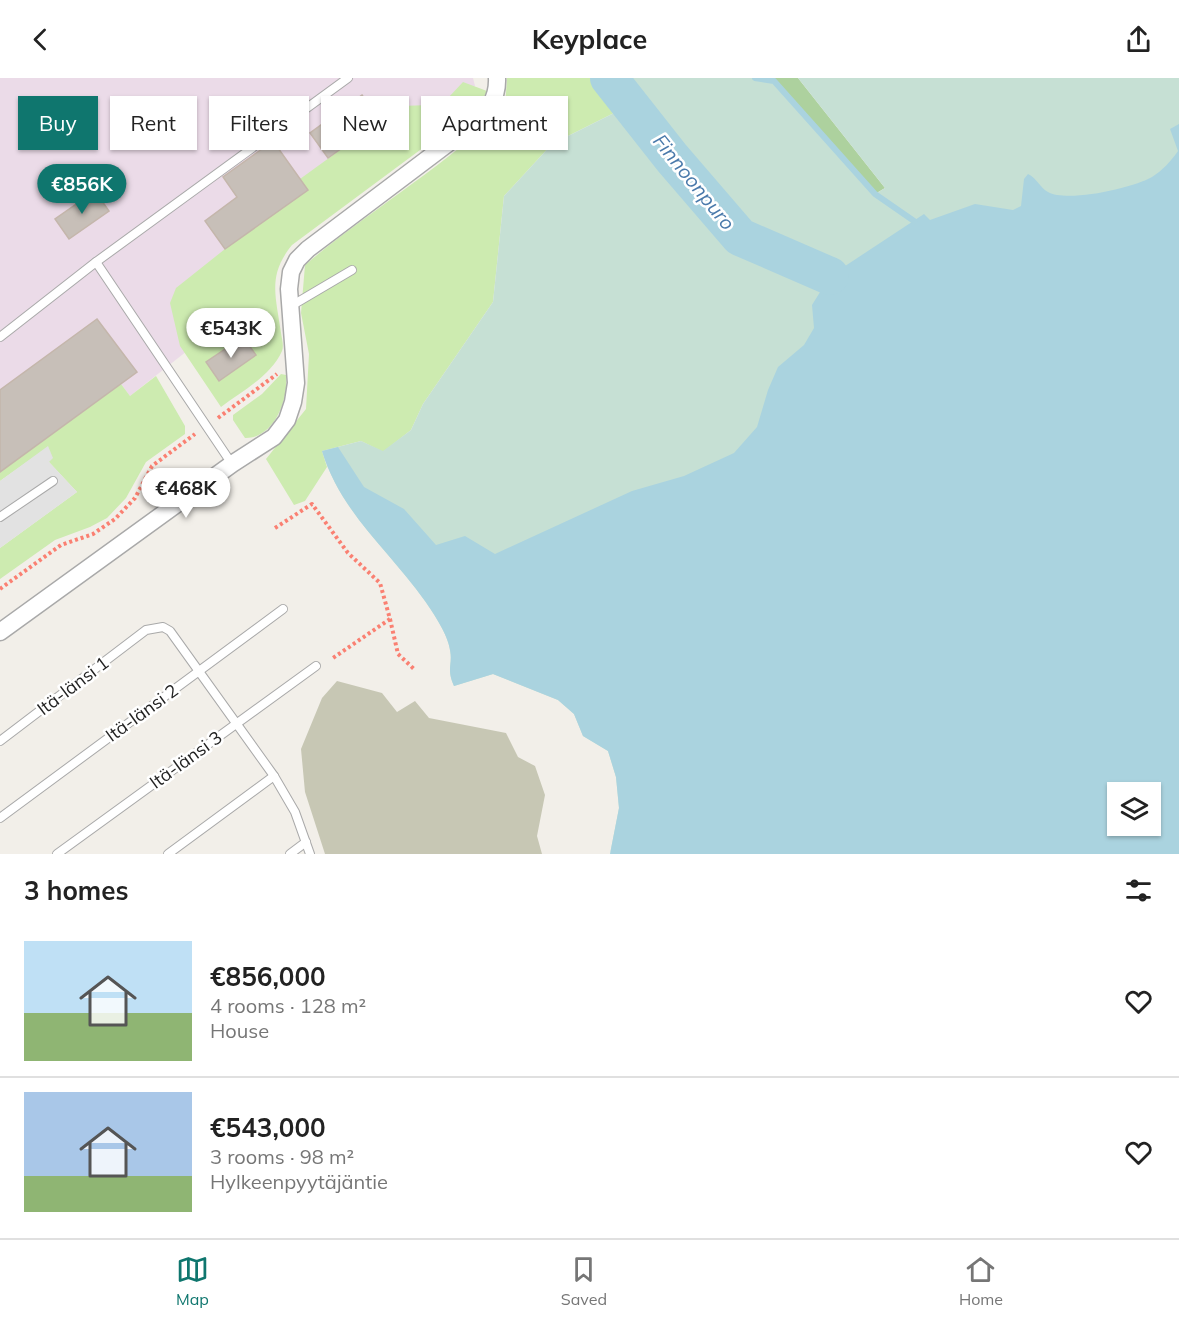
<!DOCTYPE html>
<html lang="en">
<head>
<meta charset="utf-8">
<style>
  :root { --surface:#fff; --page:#f6f6f6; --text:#222; --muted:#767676; --line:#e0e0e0; --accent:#0f766e }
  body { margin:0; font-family:Mulish,sans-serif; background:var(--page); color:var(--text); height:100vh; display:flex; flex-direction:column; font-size:22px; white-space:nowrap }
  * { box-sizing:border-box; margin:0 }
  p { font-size:20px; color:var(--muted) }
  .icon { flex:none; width:33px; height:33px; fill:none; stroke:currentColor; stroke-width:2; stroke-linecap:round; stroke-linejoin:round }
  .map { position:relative; height:776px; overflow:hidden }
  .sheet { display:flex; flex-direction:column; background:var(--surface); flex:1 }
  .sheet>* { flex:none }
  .guide { position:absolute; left:18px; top:18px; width:600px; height:54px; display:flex; gap:12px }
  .tools { position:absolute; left:1107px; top:704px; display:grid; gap:12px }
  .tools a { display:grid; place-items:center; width:54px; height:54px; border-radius:0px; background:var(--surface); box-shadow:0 2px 4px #0004; font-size:30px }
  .price { position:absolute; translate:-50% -51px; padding:0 14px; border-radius:21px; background:#fff; color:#222; font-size:20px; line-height:39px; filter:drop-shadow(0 2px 3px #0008) }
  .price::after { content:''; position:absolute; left:50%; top:36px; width:18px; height:14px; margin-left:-9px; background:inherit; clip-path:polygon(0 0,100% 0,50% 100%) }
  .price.current { background:var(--accent); color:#fff }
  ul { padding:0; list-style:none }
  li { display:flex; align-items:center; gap:18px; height:150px; padding:0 24px }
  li+li { border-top:2px solid var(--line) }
  li span { display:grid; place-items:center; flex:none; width:168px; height:120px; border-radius:0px; color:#555 }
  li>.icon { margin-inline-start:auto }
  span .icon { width:72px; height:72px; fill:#fffc; stroke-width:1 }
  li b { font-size:26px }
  h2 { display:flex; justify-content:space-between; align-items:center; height:72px; padding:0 24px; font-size:26px }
  .pill { padding:0 21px; border-radius:0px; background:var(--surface); box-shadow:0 2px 4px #0004; font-size:21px; line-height:54px }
  .pill.current { background:var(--accent); color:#fff }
  header { display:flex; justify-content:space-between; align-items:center; height:78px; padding:0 24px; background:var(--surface); font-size:27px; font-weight:700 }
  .tab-bar { display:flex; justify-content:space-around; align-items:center; height:84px; border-top:2px solid var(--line); background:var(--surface); font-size:16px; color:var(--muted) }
  .tab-bar a { display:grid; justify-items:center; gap:3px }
  .tab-bar .current { color:var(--accent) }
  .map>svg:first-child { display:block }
  .industrial { fill:#ebdbe8 }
  .construction { fill:#c7c7b4 }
  .grass { fill:#cdebb0 }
  .forest { fill:#add19e }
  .wetland { fill:#c6e0d4 }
  .parking { fill:#e2e2e2 }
  .water { fill:#aad3df; fill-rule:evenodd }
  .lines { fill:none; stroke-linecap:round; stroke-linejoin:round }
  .stream { stroke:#aad3df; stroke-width:6 }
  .river { stroke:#aad3df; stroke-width:38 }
  .building { fill:#c7bfb8; stroke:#c4b6ab; stroke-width:1.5 }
  .lane-casing { stroke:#a9a9a9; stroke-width:10 }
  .street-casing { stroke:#a9a9a9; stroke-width:19 }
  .path { stroke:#fa8072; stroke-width:4; stroke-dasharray:3 3; stroke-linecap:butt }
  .lane { stroke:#fff; stroke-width:8 }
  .street { stroke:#fff; stroke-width:16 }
  .labels { text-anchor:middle; stroke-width:5; stroke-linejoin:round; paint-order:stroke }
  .street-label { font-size:18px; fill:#222; stroke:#fff }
  .water-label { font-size:20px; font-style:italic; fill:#4a7aab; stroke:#fff }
</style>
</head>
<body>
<header><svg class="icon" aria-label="back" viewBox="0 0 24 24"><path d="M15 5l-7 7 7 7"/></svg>Keyplace<svg class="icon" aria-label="share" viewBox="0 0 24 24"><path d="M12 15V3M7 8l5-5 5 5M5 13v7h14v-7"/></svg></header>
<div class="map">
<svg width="1179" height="776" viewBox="0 0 1179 776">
  <rect width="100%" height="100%" fill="#f2efe9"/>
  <!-- industrial -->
  <path class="industrial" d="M0,0H473L475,8L218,199L187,273L130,318L121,306L0,394Z"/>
  <!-- construction -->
  <path class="construction" d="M337,603L382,615L397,634L415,623L429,640L506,655L518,679L535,688L545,717L537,758L542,776H325L305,714L301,671L322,620Z"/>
  <!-- grass -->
  <g class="grass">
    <path d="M507,0H609L630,27L552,66L504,118L493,224L423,326L411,352L383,374L361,363L322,373L327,389L305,423L294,427L266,381L306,331L309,276L301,235L305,187C370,132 444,89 505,30Z"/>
    <path d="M463,4L487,13L478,29L292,167C267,198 276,218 281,255C282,261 284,268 282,273C271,298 242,313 221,329L180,268L170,225L176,210L225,171L300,101L380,43L401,28L430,27L448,20Z"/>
    <path d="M281,296L286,297C289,321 274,361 245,360L233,342V337L262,316Z"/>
    <path d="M156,298L185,348V356L146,384L126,420L107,440L90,449L55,462L0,501V470L77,414L49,384L48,369L0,403V394L121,306L130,318Z"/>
  </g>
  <!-- forest -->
  <path class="forest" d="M755,0H798L885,110L875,116L775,3Z"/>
  <!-- wetland -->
  <path class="wetland" d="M609,0H755L774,3L875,116L885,110L798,0H1179V173L653,634L610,776L619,730L616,699L608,673L583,658L574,636L558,622L493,596L454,608C446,590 453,587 450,572C448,557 434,536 425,523C389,472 341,435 322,373L361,363L383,373L411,352L423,326L493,224L504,118L552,66L630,27Z"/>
  <!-- parking -->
  <path class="parking" d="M48,368L53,380L49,384L77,414L0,470V403Z"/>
  <!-- water -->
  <path class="water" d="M1179,46V776H610L619,730L616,699L608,673L583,658L574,636L558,622L493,596L454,608C446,590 453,587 450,572C448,557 434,536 425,523C389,472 341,435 322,373L338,369L364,409L404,431L436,467L465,458L495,476L632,413L684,398L734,375L757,349L768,312L778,289L804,267L814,250L812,227L830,198L924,136L930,142L975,126L1013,132L1021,128L1024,101L1028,96C1037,100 1040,110 1048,114C1067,125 1133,110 1152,99C1163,92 1171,83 1178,73L1170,51ZM1118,714H1150V747H1118Z"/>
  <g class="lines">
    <!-- stream -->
    <path class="stream" d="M755,0L774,3L875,116L914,143"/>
    <!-- river -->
    <path class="river" d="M609,0L672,80L740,159L830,198"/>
  </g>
  <!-- building -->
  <g class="building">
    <path d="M362,17L380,43L328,80L310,55Z"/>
    <path d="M273,63L308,112L225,171L205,143L237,119L223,99Z"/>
    <path d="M95,113L109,133L69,161L55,141Z"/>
    <path d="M97,241L137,294L0,394V312Z"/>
    <path d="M243,259L256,277L219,303L206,284Z"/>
  </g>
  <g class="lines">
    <!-- lane casing -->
    <g class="lane-casing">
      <g id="lane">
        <path d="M96,184L232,386"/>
        <path d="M291,228L352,192"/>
        <path d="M0,259L96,184L348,0"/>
        <path d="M0,439L53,403"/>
        <path d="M0,663L146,552L163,549L170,553L274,698L295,734L310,776"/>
        <path d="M0,740L283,531"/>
        <path d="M57,776L316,588"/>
        <path d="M168,776L274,698"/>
        <path d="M290,776L306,764"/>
      </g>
    </g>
    <!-- street casing -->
    <g class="street-casing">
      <path id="street" d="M0,554L232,386L274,359L287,342L293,324L296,305L289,211L291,194L297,182L308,171L471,48C486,34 498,23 497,0"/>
    </g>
    <!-- path -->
    <g class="path">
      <path d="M218,340L277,296"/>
      <path d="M275,450L312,426L348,475L380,505L390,541L333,580"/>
      <path d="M0,511L61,467L93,456L115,441L135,420L152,388L195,356"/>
      <path d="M390,541L398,576L414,591"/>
    </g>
    <!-- lane -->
    <use href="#lane" class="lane"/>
    <!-- street -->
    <use href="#street" class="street"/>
  </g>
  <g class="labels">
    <!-- street labels -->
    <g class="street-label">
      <text transform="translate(73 608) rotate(-37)" y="6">Itä-länsi 1</text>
      <text transform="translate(142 635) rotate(-36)" y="6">Itä-länsi 2</text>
      <text transform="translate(186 682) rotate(-36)" y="6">Itä-länsi 3</text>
    </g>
    <!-- water labels -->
    <g class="water-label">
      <text transform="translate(694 104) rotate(51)" y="7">Finnoonpuro</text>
    </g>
  </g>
</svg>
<div class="tools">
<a><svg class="icon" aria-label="layers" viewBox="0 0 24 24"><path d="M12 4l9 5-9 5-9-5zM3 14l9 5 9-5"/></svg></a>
</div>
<b class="price current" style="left:82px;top:137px">€856K</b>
<b class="price" style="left:231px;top:281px">€543K</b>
<b class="price" style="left:186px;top:441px">€468K</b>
<div class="guide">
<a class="pill current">Buy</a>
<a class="pill">Rent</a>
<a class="pill">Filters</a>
<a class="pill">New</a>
<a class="pill">Apartment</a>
</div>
</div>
<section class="sheet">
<h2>3 homes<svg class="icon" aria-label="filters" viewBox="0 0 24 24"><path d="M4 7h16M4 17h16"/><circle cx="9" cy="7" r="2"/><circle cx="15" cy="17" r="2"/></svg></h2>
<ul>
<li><span style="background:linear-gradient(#bfe0f5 60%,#8fb573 0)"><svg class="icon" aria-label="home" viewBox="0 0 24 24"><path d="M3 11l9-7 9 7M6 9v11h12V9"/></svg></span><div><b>€856,000</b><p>4 rooms · 128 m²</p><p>House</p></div><svg class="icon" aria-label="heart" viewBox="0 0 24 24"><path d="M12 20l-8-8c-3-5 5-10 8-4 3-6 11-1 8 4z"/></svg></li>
<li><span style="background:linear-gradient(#a9c7e8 70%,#8fb573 0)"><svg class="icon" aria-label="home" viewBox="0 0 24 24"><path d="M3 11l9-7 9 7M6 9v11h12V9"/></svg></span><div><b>€543,000</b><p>3 rooms · 98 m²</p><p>Hylkeenpyytäjäntie</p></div><svg class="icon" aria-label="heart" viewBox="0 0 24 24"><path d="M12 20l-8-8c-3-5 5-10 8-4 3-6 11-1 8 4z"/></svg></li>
</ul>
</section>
<nav class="tab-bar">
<a class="current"><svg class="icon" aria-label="map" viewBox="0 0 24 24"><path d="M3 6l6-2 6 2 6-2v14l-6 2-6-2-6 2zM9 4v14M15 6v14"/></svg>Map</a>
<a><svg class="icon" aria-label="saved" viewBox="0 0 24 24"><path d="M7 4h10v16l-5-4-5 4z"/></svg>Saved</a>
<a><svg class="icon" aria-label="home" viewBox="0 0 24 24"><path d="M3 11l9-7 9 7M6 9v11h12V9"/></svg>Home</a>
</nav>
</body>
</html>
